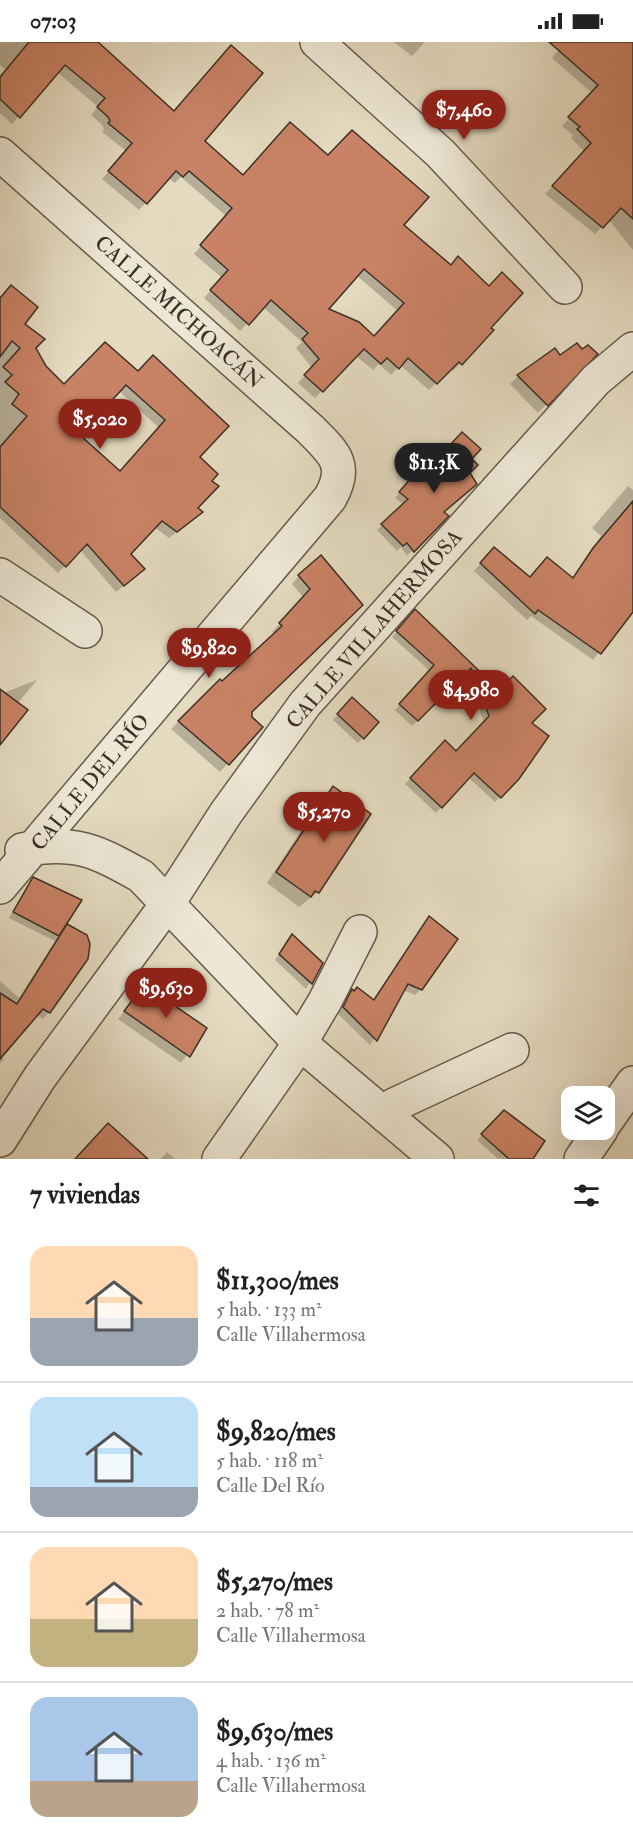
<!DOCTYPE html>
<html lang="es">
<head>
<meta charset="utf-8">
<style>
  :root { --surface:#fff; --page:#f6f6f6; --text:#222; --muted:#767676; --line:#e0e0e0; --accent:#8f2418 }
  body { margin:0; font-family:"IM FELL Double Pica",serif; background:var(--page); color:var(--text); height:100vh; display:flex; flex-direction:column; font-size:22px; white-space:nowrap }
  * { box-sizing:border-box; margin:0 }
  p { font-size:20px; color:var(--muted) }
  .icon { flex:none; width:33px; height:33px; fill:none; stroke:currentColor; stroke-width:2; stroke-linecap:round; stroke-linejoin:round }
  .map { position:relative; height:1117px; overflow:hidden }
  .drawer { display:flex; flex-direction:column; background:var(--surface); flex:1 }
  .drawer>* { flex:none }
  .tools { position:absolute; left:561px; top:1044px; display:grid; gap:12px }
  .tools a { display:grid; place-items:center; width:54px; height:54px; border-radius:12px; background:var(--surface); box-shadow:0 6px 24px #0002; font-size:30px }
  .price { position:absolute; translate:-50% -51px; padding:0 14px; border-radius:21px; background:var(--accent); color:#fff; font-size:20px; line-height:39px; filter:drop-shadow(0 2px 3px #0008) }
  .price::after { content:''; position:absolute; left:50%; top:36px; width:18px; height:14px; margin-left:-9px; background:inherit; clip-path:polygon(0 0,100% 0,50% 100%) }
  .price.current { background:#222; color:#fff }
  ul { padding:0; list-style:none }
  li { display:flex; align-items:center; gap:18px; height:150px; padding:0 30px }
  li+li { border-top:2px solid var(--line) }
  li span { display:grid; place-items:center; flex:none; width:168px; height:120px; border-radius:18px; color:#555 }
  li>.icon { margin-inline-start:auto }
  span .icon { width:72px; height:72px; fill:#fffc; stroke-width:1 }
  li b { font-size:26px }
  h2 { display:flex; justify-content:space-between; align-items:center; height:72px; padding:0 30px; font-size:26px }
  .status { display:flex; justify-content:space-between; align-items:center; height:42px; padding:0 30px; background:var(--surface); direction:ltr }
  .status svg { height:16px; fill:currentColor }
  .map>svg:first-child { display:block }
  .shadow { fill:#0003; fill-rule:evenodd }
  .building { fill:#c98265; stroke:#3b3025; stroke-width:1.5; fill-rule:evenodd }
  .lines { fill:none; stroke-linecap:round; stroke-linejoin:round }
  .minor-casing { stroke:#655a4c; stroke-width:36 }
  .minor { stroke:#ede7d5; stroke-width:33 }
  .labels { text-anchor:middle; stroke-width:5; stroke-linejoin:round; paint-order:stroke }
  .street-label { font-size:21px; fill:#3b3025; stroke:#ede7d5 }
</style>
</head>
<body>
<div class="status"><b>07:03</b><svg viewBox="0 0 49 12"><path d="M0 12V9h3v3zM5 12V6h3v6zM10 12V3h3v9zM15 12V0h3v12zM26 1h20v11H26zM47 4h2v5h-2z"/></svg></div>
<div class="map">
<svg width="633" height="1117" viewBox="0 0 633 1117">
  <rect width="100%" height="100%" fill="#e4dabf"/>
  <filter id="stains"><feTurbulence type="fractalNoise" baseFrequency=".00333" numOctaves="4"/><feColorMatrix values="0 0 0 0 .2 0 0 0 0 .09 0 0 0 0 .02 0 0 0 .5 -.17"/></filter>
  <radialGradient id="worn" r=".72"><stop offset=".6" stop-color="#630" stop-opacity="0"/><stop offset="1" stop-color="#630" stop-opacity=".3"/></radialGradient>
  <!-- shadow -->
  <g class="shadow">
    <path d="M0,0H96L243,134L402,183L492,289L453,329L450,327L429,348L400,323L391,333L379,322L373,328L356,314L315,356L298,341L312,326L296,306L302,300L263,265L240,289L204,256L222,236L194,212L226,174L181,135L175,141L168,136L139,168L102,137L126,109L102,90L104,87L101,82L91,73L98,65L57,30L12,82L0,71V35L6,28L0,23ZM356,233L398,269L374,296L326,268Z"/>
    <path d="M394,0H425L412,14Z"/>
    <path d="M566,0H633V208L609,178L595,192L545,152L585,110L571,96L573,93L562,84L592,51L552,16Z"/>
    <path d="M0,257L23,282L45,325L64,344L105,302L198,415L195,466L201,470L169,496L154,485L129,512L136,534L116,550L80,508L58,531L0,476ZM119,349L159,386L120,431L78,393Z"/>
    <path d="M581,309L595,312L538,371L510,342L518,334L559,316Z"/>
    <path d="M470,417L468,431L443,471L446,474L407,514L401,505L397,509L377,488L404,463L395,456L413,435Z"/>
    <path d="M628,444L633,448V567L593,618L531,574L527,578L474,529L487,514L530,537H572L601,494L592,486Z"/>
    <path d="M299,534L361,563L251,670L250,675L261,685L220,730L171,687L220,639L222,641L275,592L272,590L304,556L292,542Z"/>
    <path d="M415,570L530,681L518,736L495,760L468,735L436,771L405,742L445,700L456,711L484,680L465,629L412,684L395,668L430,629L392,595Z"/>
    <path d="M37,638L17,662L0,700V652Z"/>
    <path d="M347,662L363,696L358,701L333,678Z"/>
    <path d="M333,746L369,773L318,850L299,865L267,841L322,756Z"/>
    <path d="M33,837L62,888L67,884L49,970L43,977L36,973L0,1014L4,1017L0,1022V939L19,956L55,899L9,876Z"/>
    <path d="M429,876L421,947L415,953L403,948L370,1003L338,972L352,949L372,959Z"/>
    <path d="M292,894L321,921L306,947L275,918Z"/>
    <path d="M147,941L205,986L181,1021L118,977Z"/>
    <path d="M504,1070L543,1099L531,1117H498L477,1098Z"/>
    <path d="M167,1110L175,1117H161Z"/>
  </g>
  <!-- building -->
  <g class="building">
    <path d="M29,0H98L174,69L231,3L263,31L205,99L243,133L290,80L328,113L352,88L429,155L404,183L451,223L458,214L489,244L502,230L523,251L491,286L494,288L462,323L459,320L437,342L408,316L399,327L387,316L381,322L364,307L323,350L304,333L319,317L302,297L308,291L271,258L249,283L210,248L228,228L200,203L232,166L189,129L183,135L176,129L147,162L108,129L132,101L108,81L110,79L108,75L97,65L105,56L65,23L20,76L0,57V35ZM364,227L404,261L374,294L359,280L329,267Z"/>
    <path d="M549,0H633V177L621,166L603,186L552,144L591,101L577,87L580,85L568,75L598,43Z"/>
    <path d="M11,243L38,265L25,282L45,297L36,306L46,324L64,342L105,300L138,329L153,313L229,384L200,415L218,432L212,439L219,444L198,466L203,470L177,490L162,479L131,512L145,527L124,544L87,502L66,525L0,465V405L27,374L12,362L19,352L5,340L12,333L3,325L20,306L12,299L0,315V256ZM126,343L165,378L120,429L80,393Z"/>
    <path d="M577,301L582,307L588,303L598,312L548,364L517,333L555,306L560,313Z"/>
    <path d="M462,390L481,407L472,417L478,423L470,431L477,442L444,470L449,474L414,510L407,501L403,504L381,482L408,457L399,450L418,428L423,432Z"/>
    <path d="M633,459V570L601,612L538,568L535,572L480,521L494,505L530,535L547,515L573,536L593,506Z"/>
    <path d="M321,513L363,563L252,670V675L263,685L229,723L178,679L220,637L222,639L282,584L279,581L310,547L298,533Z"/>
    <path d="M415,567L499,648L513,634L546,667L532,681L549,694L519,737L501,756L474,731L442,766L410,736L445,698L456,709L489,674L471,626L418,679L399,662L434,623L396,589Z"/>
    <path d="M0,647L28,668L0,703Z"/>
    <path d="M352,655L379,680L364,697L337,672Z"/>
    <path d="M333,744L371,772L319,851L315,849L311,855L276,830Z"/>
    <path d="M33,835L82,858L59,894L13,870Z"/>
    <path d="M429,874L458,897L422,948L408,942L377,999L343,965L352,947L354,949L357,945L374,958Z"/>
    <path d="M67,882L87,893L90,902L88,917L50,971L43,967L0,1017V951L17,962Z"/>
    <path d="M292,892L323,921L312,942L279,912Z"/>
    <path d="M147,939L178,966L207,986L190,1015L124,969Z"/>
    <path d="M504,1068L545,1099L533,1117H509L481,1092Z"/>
    <path d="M108,1081L148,1117H75Z"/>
  </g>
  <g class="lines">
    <!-- minor casing -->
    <g class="minor-casing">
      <g id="minor">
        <path d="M317,0L440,111L565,245"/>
        <path d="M0,112L310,387C334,411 349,423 330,456L0,845"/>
        <path d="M0,533L85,589"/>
        <path d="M22,808C76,798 96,809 141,834L300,1001L437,1117"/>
        <path d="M386,1074L394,1063L512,1008"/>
        <path d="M604,1082L633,1041"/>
        <path d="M0,1098L40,1035L168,861L226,771L305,662L596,338L633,307"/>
        <path d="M219,1117L300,1001L325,959L360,890"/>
        <path d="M581,1117L601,1088"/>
      </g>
    </g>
    <!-- minor -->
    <use href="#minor" class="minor"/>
  </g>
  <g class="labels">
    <!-- street labels -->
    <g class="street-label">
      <text transform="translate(179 270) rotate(42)" y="7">CALLE MICHOACÁN</text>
      <text transform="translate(374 587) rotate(-49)" y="7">CALLE VILLAHERMOSA</text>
      <text transform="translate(90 740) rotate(-50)" y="7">CALLE DEL RÍO</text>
    </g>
  </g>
  <rect width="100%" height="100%" filter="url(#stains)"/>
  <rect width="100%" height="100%" fill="url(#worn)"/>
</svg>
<div class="tools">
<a><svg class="icon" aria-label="layers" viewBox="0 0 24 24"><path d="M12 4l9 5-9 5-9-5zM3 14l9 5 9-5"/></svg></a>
</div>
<b class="price" style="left:464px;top:99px">$7,460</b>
<b class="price" style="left:100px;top:408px">$5,020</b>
<b class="price current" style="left:434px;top:452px">$11.3K</b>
<b class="price" style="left:209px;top:637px">$9,820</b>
<b class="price" style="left:471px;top:679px">$4,980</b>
<b class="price" style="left:324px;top:801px">$5,270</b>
<b class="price" style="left:166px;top:977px">$9,630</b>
</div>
<section class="drawer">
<h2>7 viviendas<svg class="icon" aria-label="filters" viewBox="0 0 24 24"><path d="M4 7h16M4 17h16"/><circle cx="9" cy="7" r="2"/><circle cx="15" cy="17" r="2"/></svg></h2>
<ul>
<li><span style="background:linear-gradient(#ffd9b3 60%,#9aa5b1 0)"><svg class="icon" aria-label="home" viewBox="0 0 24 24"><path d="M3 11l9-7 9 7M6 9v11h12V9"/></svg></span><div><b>$11,300/mes</b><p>5 hab. · 133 m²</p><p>Calle Villahermosa</p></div></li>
<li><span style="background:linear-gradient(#bfe0f5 75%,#9aa5b1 0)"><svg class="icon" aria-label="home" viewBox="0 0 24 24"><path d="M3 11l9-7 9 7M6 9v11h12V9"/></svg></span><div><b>$9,820/mes</b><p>5 hab. · 118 m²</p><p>Calle Del Río</p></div></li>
<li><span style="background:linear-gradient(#ffd9b3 60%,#c2b280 0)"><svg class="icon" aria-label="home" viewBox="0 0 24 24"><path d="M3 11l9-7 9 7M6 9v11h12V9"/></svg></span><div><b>$5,270/mes</b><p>2 hab. · 78 m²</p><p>Calle Villahermosa</p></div></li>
<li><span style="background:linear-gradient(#a9c7e8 70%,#b9a48a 0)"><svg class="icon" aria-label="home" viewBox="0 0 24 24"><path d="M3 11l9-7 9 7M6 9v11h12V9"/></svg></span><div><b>$9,630/mes</b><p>4 hab. · 136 m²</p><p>Calle Villahermosa</p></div></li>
</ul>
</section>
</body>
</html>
